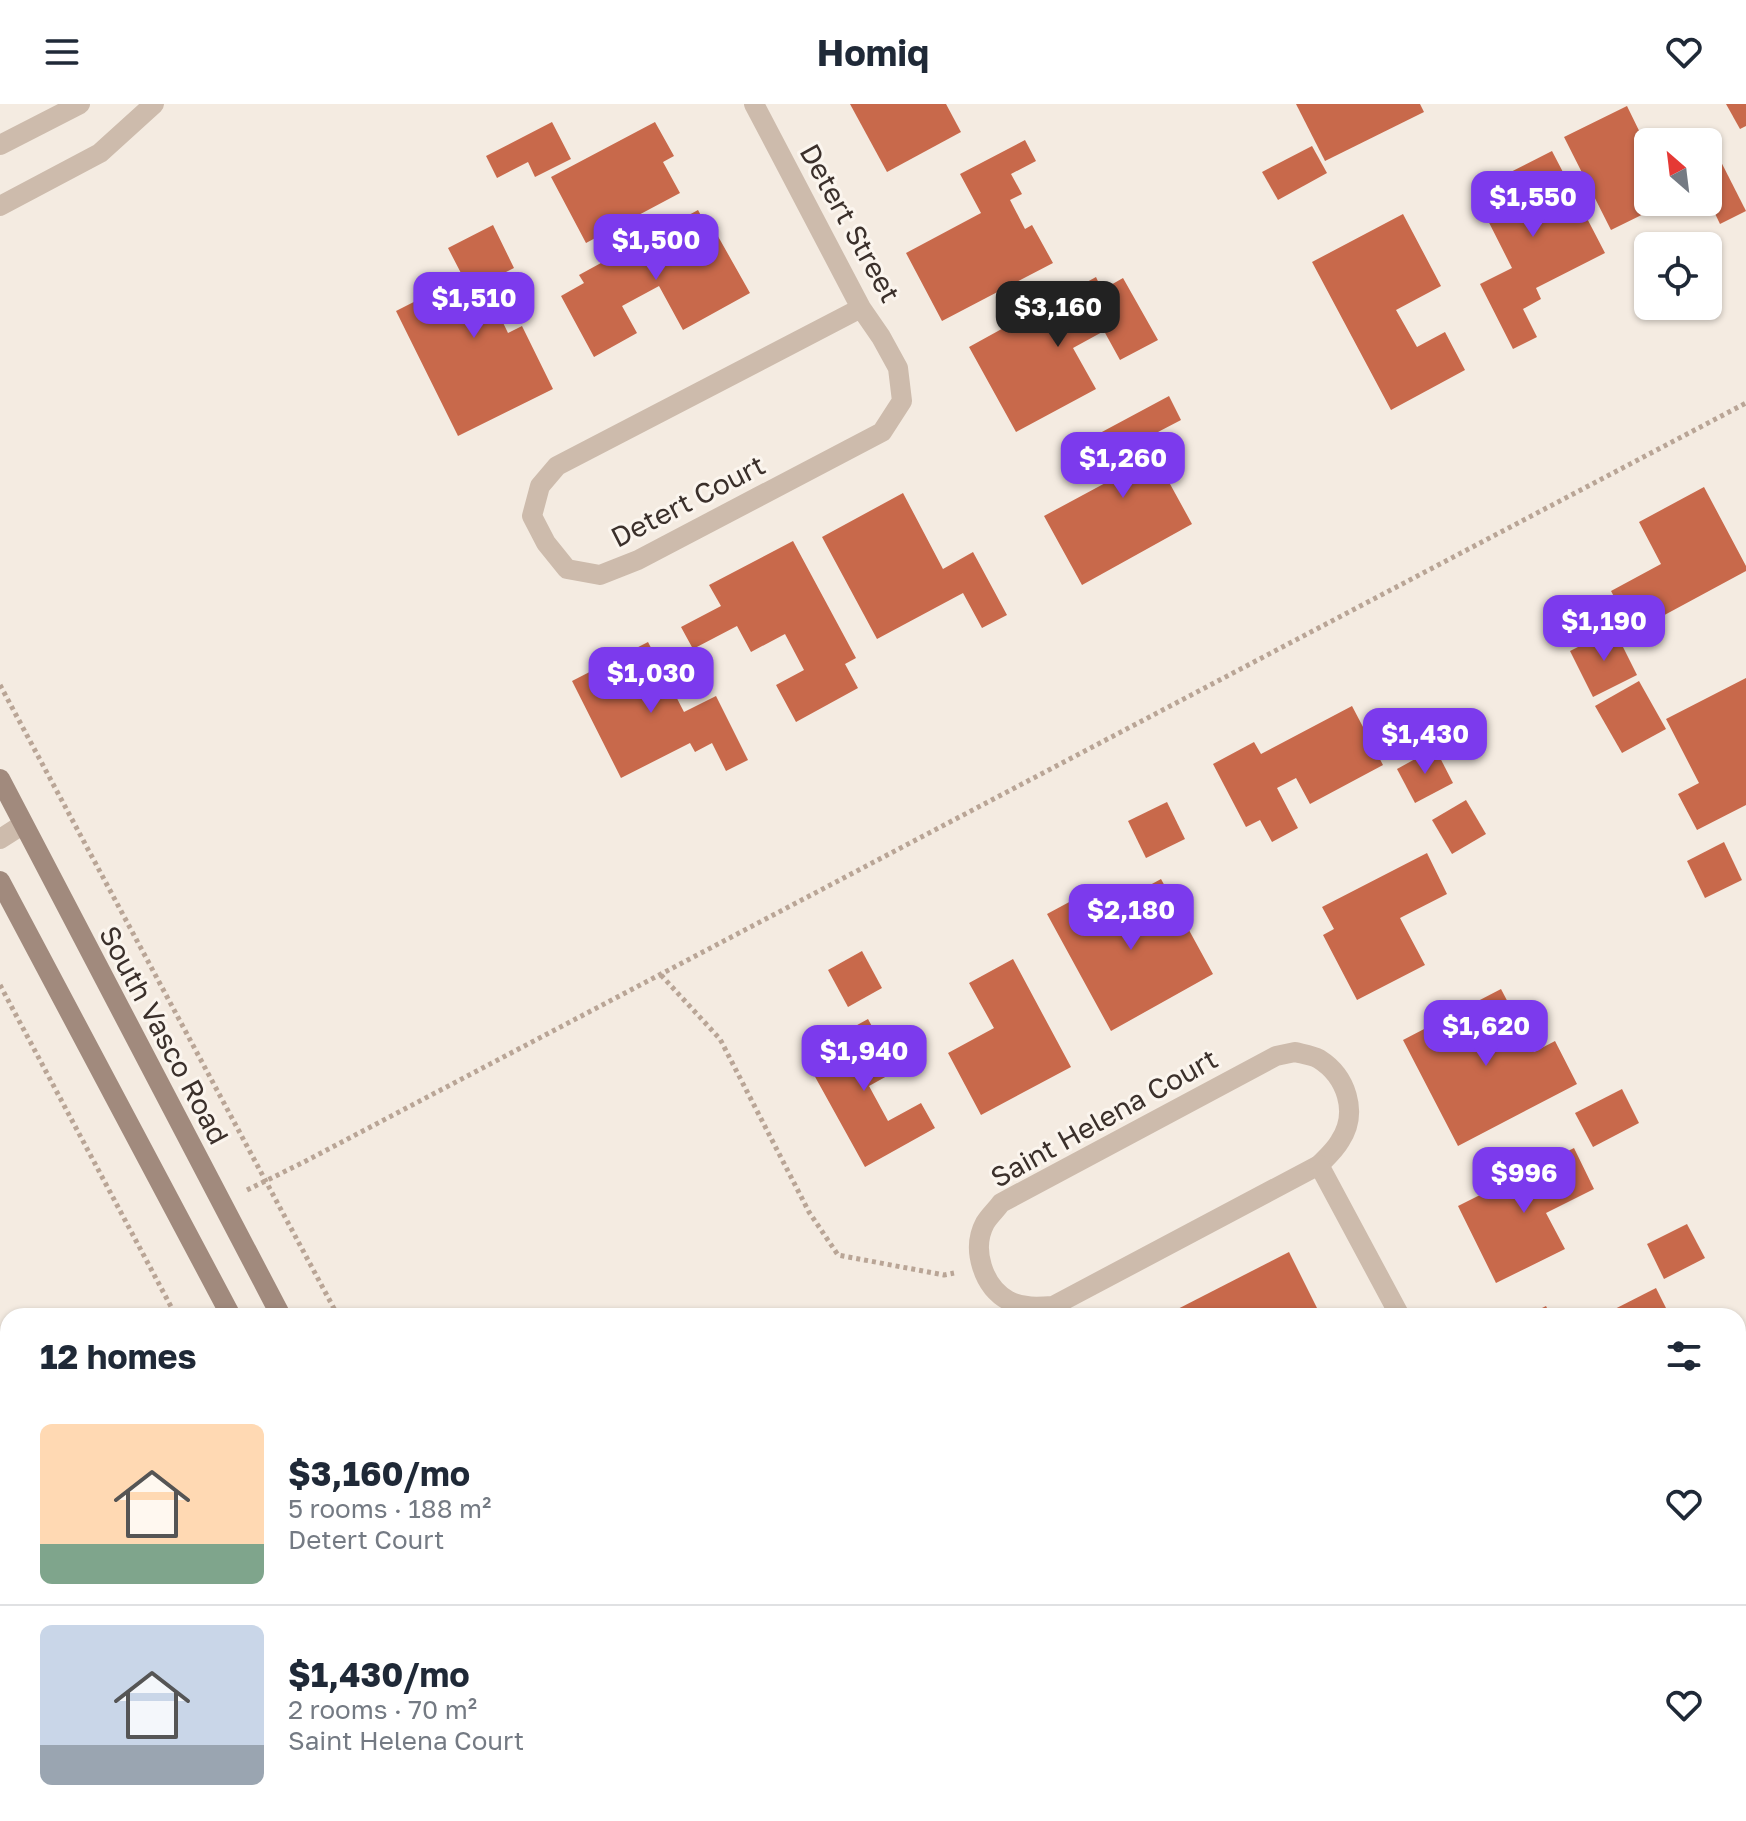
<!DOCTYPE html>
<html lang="en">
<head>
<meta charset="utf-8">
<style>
  :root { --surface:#fff; --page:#f6f6f7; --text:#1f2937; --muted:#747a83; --line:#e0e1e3; --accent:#7c3aed }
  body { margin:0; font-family:"Golos Text",sans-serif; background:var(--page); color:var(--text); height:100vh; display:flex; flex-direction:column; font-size:30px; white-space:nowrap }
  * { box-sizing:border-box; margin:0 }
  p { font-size:26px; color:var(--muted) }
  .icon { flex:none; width:44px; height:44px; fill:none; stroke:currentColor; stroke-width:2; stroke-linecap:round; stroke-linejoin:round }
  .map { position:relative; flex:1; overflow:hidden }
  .panel { position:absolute; left:0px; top:1204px; width:1746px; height:514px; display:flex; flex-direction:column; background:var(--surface); border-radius:24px 24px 0 0; box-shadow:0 2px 6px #0004 }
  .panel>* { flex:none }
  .needle { width:52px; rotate:332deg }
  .tools { position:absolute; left:1634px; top:24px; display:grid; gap:16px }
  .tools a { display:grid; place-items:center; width:88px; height:88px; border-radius:12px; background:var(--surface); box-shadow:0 2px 6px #0004; font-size:40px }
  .price { position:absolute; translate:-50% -68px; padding:0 18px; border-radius:16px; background:var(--accent); color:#fff; font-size:26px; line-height:52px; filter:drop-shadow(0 2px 4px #0008) }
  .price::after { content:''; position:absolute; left:50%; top:48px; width:24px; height:18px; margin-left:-12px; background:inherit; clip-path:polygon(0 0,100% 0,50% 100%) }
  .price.selected { background:#222; color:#fff }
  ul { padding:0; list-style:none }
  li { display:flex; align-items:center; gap:24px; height:200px; padding:0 40px }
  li+li { border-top:2px solid var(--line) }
  li span { display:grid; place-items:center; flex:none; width:224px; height:160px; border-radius:12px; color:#555 }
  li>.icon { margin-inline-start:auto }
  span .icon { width:96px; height:96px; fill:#fffc; stroke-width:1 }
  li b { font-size:34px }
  h2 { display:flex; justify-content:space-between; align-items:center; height:96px; padding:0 40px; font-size:34px }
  header { display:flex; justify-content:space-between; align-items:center; height:104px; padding:0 40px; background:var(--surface); font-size:36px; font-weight:700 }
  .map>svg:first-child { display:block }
  .building { fill:#c8694b }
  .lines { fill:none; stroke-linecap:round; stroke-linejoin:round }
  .path { stroke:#b9a596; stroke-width:5; stroke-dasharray:4 4; stroke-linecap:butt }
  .minor { stroke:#cdbbac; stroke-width:20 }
  .tertiary { stroke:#cdbbac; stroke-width:20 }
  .secondary { stroke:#a18a7d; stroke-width:20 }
  .labels { text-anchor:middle; stroke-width:6; stroke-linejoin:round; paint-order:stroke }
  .street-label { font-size:28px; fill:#3b302b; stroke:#fbf5ee }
</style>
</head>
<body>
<header><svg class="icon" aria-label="menu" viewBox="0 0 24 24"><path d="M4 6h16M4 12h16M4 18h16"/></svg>Homiq<svg class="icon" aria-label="heart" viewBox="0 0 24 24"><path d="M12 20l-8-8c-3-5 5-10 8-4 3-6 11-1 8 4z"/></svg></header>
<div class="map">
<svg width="1746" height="1717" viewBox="0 0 1746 1717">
  <rect width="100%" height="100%" fill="#f4ebe1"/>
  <!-- building -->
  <g class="building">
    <path d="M850,0H946L961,28L887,68Z"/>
    <path d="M1296,0H1420L1424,8L1325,57Z"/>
    <path d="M1726,0H1746V22L1740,25Z"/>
    <path d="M1627,2L1648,45V98H1668L1611,126L1564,33Z"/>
    <path d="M552,18L571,55L535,73L528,58L497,74L486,52Z"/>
    <path d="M655,18L674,52L663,58L680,89L586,139L551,73Z"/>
    <path d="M1025,36L1036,57L1011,70L1022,90L1010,96L1025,125L1032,121L1053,159L942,217L906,149L981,109L960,70Z"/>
    <path d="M1312,42L1327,69L1278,96L1262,68Z"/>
    <path d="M1714,44L1746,107L1720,120L1708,95V46Z"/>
    <path d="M1552,47L1605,149L1536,184L1541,195L1523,205L1537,233L1513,245L1480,180L1512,164L1473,87Z"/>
    <path d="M698,106L711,130L715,127L750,189L683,226L659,182L622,202L637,229L594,253L561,192L584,179L579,171Z"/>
    <path d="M1403,110L1441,182L1396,206L1417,243L1445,228L1465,266L1391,306L1312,158Z"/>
    <path d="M493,121L514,164L484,179L508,229L522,222L553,285L458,332L396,207L463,173L448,144Z"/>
    <path d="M1096,173L1102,186L1123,174L1158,236L1120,256L1104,227L1073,244L1096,285L1016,328L969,243Z"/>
    <path d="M1169,292L1181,316L1158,328L1167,342L1153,349L1192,420L1082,481L1044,412L1122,370L1100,329Z"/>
    <path d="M1704,383L1746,462V467L1633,528L1611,487L1661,460L1639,418Z"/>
    <path d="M903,389L943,465L973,448L1007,511L982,524L963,489L877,535L822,433Z"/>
    <path d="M793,437L856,554L845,560L858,584L796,618L776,581L804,566L785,530L751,548L737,522L693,545L681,523L721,502L709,481Z"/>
    <path d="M1614,525L1637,571L1593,593L1570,547Z"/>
    <path d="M648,538L684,608L716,592L748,656L726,667L712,639L695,648L690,639L621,674L572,577Z"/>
    <path d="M1746,574V701L1697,726L1678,690L1699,679L1666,615Z"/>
    <path d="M1639,577L1666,625L1622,649L1595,602Z"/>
    <path d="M1352,602L1383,661L1310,700L1296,674L1277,684L1298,724L1272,738L1260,716L1246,723L1213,660L1254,638L1261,650Z"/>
    <path d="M1435,644L1453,679L1415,699L1397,665Z"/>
    <path d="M1466,696L1486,730L1452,750L1432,716Z"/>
    <path d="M1167,698L1185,735L1146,754L1128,717Z"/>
    <path d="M1724,738L1742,776L1705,794L1687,757Z"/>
    <path d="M1427,749L1447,790L1400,814L1425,861L1357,896L1323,831L1334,825L1322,803Z"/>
    <path d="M1161,775L1213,870L1111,927L1047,810L1086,789L1097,810Z"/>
    <path d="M862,847L882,884L848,903L828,866Z"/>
    <path d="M1013,855L1071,963L981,1011L948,949L994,924L969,879Z"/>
    <path d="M1501,885L1534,948L1555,937L1577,980L1458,1042L1403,936Z"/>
    <path d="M868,915L896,967L869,982L888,1017L921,999L935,1024L865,1063L803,951Z"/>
    <path d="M1622,985L1639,1019L1593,1043L1575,1009Z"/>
    <path d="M1574,1044L1594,1085L1546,1109L1565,1145L1496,1179L1458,1102Z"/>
    <path d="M1687,1120L1705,1154L1664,1175L1647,1140Z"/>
    <path d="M1289,1148L1321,1212H1164Z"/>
    <path d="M1656,1184L1670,1212H1601Z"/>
    <path d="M1546,1202L1551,1212H1526Z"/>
    <path d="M1744,1373L1746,1376V1420L1738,1424V1376Z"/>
    <path d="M1746,1527V1576L1738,1580V1531Z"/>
    <path d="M1458,1710H1562L1550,1717H1455L1461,1714Z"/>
  </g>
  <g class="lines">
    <!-- path -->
    <g class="path">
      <path d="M0,581L338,1212"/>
      <path d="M661,871L720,935L809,1108L838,1151L944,1171L954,1169"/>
      <path d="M0,881L176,1212"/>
      <path d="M247,1086L302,1059L1746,299"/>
      <path d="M444,1710L448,1717"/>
      <path d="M601,1710L605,1717"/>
    </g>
    <!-- minor -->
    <g class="minor">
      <path d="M754,0L861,204L881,233L898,264L902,297L882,328L638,456L600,471L567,465L546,439L532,412L540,382L557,362L861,204"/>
      <path d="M0,735L22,721"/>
      <path d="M1295,948C1303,950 1312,951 1319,955C1346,972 1359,1008 1340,1037C1335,1046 1327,1053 1319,1061L1053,1202C1038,1203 1023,1204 1009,1197C983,1183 971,1145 985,1119C989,1112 996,1106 1001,1099L1276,952Z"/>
      <path d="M1319,1061L1400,1212"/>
      <path d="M1667,1710L1670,1717"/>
    </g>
    <!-- tertiary -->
    <g class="tertiary">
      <path d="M0,41L80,0"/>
      <path d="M0,102L100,49L154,0"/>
    </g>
    <!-- secondary -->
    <g class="secondary">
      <path d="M0,675L281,1212"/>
      <path d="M0,777L231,1212"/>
      <path d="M495,1710L498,1717"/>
      <path d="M544,1710L548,1717"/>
    </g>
  </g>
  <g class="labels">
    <!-- street labels -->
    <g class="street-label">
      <text transform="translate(850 119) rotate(61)" y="10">Detert Street</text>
      <text transform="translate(688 397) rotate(-27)" y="10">Detert Court</text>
      <text transform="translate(164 931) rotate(62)" y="10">South Vasco Road</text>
      <text transform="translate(1104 1014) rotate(-29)" y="10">Saint Helena Court</text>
    </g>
  </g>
</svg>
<div class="tools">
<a><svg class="needle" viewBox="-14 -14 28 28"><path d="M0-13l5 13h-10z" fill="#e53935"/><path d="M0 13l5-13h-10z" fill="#747a83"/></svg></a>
<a><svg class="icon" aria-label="locate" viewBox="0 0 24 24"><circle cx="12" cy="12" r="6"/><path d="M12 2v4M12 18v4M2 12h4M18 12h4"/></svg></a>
</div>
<b class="price" style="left:1533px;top:135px">$1,550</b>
<b class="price" style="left:656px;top:178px">$1,500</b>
<b class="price" style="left:474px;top:236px">$1,510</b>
<b class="price selected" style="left:1058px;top:245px">$3,160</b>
<b class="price" style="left:1123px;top:396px">$1,260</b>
<b class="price" style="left:1604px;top:559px">$1,190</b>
<b class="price" style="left:651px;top:611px">$1,030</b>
<b class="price" style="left:1425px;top:672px">$1,430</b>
<b class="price" style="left:1131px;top:848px">$2,180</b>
<b class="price" style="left:1486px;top:964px">$1,620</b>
<b class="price" style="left:864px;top:989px">$1,940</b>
<b class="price" style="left:1524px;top:1111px">$996</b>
<section class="panel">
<h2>12 homes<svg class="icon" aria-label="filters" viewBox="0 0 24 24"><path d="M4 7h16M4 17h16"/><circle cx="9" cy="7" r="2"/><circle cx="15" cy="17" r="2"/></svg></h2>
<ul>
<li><span style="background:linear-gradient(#ffd9b3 75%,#7fa58c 0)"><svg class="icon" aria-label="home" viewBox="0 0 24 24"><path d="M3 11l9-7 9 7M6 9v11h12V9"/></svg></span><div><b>$3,160/mo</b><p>5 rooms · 188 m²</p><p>Detert Court</p></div><svg class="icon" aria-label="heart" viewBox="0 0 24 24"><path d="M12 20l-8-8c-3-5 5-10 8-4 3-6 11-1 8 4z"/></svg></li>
<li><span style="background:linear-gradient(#c9d6e8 75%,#9aa5b1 0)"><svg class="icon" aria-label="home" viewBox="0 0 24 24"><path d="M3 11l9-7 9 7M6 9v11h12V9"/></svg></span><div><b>$1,430/mo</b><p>2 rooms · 70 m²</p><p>Saint Helena Court</p></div><svg class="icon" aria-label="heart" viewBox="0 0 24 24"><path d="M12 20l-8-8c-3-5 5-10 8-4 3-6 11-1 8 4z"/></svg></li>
</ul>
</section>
</div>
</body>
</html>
